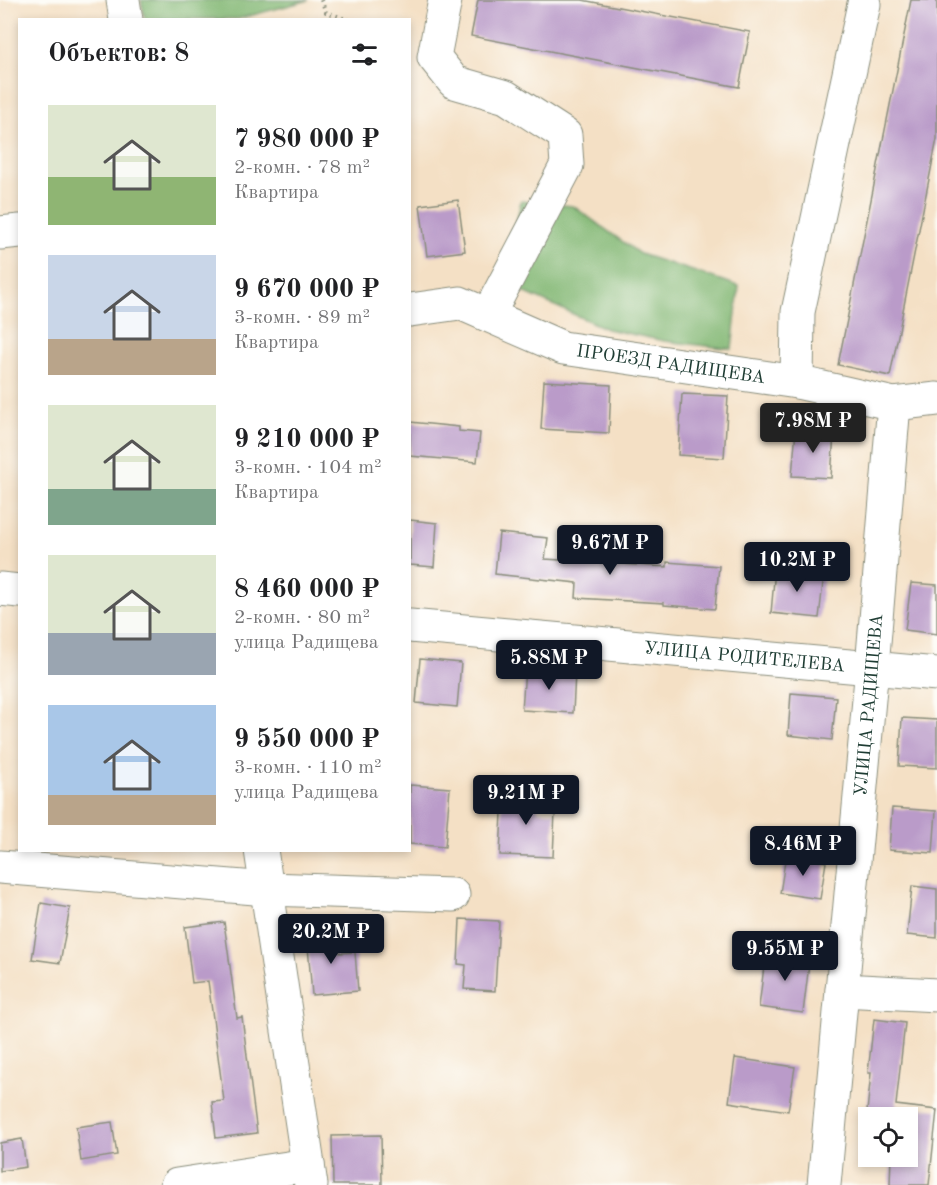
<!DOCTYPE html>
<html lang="ru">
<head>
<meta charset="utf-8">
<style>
  :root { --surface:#fff; --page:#f6f6f6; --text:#202124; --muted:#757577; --accent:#111827 }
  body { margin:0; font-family:"Old Standard TT",serif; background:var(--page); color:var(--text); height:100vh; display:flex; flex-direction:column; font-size:22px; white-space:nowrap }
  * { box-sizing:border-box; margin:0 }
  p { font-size:20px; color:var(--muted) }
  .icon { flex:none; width:33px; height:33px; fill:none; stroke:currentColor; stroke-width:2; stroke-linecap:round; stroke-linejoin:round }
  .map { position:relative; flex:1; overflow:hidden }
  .side { position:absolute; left:18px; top:18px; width:393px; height:834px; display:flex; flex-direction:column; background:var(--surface); border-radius:0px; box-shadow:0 3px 9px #0003 }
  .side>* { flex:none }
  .buttons { position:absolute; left:858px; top:1107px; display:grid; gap:12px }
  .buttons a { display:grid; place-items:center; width:60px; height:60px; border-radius:0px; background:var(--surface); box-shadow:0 3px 9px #0003; font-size:30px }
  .price { position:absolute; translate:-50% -51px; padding:0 14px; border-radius:6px; background:var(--accent); color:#fff; font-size:20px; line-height:39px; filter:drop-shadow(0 2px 3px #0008) }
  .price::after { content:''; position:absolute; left:50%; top:36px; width:18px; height:14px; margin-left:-9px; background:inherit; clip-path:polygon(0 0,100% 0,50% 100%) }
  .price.active { background:#222; color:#fff }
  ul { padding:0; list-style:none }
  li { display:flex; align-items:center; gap:18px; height:150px; padding:0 30px }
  li span { display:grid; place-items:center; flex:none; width:168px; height:120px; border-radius:0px; color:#555 }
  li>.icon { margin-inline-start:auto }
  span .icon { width:72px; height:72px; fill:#fffc; stroke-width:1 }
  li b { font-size:26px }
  h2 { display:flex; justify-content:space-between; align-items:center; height:72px; padding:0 30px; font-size:26px }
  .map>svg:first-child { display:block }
  .forest { fill:#83b874; stroke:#517a54; stroke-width:1.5 }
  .building { fill:#ba9bc9 }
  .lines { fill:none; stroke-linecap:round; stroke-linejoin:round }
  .minor-casing { stroke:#8a8e7c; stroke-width:35 }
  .path { stroke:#8a8e7c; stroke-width:4; stroke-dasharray:1.5 4.5; stroke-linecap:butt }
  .minor { stroke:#fff; stroke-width:33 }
  .labels { text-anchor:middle; stroke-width:4.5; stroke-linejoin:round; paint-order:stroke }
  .street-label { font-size:18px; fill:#1f3d34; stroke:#fdfcf7 }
</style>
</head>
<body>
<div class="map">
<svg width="937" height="1185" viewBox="0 0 937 1185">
  <rect width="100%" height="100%" fill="#fdfcf7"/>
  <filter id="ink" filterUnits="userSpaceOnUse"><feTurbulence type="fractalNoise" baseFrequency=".0167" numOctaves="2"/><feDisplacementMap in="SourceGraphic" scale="12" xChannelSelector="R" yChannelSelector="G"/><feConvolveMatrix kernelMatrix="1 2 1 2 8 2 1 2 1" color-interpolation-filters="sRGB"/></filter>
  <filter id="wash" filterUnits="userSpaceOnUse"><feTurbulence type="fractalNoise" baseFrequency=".008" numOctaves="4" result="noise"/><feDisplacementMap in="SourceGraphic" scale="24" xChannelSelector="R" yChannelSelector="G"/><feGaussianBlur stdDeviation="1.35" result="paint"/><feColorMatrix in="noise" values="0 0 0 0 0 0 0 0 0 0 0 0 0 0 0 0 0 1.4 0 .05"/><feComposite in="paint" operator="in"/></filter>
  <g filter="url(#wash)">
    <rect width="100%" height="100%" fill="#f4e0c5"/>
    <!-- forest -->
    <g class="forest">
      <path d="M141,0H309L238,19H145Z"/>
      <path d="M521,201L573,206L640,254L739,286L732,349L664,341L607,329L521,291L510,249Z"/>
    </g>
    <g id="blocks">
      <!-- building -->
      <g class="building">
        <path d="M478,0H582L750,32L739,87L471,36Z"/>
        <path d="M911,0H937V139L890,376L838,365Z"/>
        <path d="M458,200L465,251L427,256L420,205Z"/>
        <path d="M544,381L611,385L609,433L541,429Z"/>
        <path d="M682,394L728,396L724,458L678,455Z"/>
        <path d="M410,422L459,427V431L480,433L477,462L410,456Z"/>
        <path d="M796,430L834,433L831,478L792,476Z"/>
        <path d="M410,520L437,523L434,567L410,565Z"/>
        <path d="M499,533L548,538L545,559L667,567V562L719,566L715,609L664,605V603L576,598L577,583L495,574Z"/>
        <path d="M775,569L824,574L819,618L771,613Z"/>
        <path d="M911,583L937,585V634L905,630Z"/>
        <path d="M420,659L461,663L457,707L416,703Z"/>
        <path d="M525,669L575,672L573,713L522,710Z"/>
        <path d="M791,693L836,697L832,740L788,735Z"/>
        <path d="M902,718L937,720V768L899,766Z"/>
        <path d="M410,785L450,788L445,847L410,844Z"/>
        <path d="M503,791L539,793L538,811L555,812L553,857L500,855Z"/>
        <path d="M892,808L936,811L933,853L889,850Z"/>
        <path d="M786,855L826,862L820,899L780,893Z"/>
        <path d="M912,886L937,889V938L907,935Z"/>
        <path d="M41,903L70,908L60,963L32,959Z"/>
        <path d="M460,919L499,921L495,991L464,989L466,965L458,964Z"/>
        <path d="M224,922L237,1018L242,1017L257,1133L216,1138L212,1102L224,1101L208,981L192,983L185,927Z"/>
        <path d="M338,932L340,953L355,952L358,991L312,995L307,934Z"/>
        <path d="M766,950L810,956L803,1013L759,1007Z"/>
        <path d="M874,1019L905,1023L896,1105L937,1110L929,1185H890L891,1156H908V1118H868V1141L864,1140L871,1073H868Z"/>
        <path d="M735,1058L795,1067L788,1111L729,1102Z"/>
        <path d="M112,1122L117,1155L81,1161L76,1127Z"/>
        <path d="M381,1135L382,1185H333L332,1136Z"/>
        <path d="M22,1139L26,1167L0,1171V1143Z"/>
      </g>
    </g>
  </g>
  <g filter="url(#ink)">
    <use href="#blocks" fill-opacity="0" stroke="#8a8e7c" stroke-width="1.5"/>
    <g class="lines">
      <!-- minor casing -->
      <g class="minor-casing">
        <g id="minor">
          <path d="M123,0L126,20"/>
          <path d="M445,0L434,57L454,82L506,97L565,135L567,165L488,315"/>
          <path d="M0,233L20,231"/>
          <path id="s1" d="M410,310L460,303L563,348L797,382L894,404L937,399"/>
          <path d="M797,382L798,312L864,4"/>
          <path d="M0,589L20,591"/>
          <path id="s2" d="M410,626L937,674"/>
          <path d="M261,850L311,1185"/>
          <path d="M0,867L267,889L453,895"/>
          <path d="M842,990L937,995"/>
          <path d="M177,1185L308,1165"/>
          <path id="s3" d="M824,1185L872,667L894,404"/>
        </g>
      </g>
      <!-- path -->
      <path class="path" d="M321,0L326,12L349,20"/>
      <!-- minor -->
      <use href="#minor" class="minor"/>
    </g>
  </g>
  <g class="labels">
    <!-- street labels -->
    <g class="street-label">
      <text dy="6" stroke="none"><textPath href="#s1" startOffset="272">ПРОЕЗД РАДИЩЕВА</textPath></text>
      <text dy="6" stroke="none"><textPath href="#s2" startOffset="336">УЛИЦА РОДИТЕЛЕВА</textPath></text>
      <text dy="6" stroke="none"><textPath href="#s3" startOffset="482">УЛИЦА РАДИЩЕВА</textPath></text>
    </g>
  </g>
</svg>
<div class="buttons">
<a><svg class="icon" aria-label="locate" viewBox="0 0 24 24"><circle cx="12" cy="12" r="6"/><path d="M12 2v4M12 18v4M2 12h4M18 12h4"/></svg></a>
</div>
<b class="price active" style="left:813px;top:454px">7.98M ₽</b>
<b class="price" style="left:610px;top:576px">9.67M ₽</b>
<b class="price" style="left:797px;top:593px">10.2M ₽</b>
<b class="price" style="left:549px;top:691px">5.88M ₽</b>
<b class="price" style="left:526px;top:826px">9.21M ₽</b>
<b class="price" style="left:803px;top:877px">8.46M ₽</b>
<b class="price" style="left:331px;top:965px">20.2M ₽</b>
<b class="price" style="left:785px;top:982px">9.55M ₽</b>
<section class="side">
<h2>Объектов: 8<svg class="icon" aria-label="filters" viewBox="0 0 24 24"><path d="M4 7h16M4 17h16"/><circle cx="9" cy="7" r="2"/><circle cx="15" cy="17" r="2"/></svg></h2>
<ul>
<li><span style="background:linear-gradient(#dfe7d0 60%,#8fb573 0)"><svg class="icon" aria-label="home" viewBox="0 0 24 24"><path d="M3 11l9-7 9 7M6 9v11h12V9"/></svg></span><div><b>7 980 000 ₽</b><p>2-комн. · 78 m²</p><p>Квартира</p></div></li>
<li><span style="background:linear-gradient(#c9d6e8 70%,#b9a48a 0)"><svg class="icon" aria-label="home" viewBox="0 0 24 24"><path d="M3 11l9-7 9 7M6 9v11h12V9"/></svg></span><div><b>9 670 000 ₽</b><p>3-комн. · 89 m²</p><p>Квартира</p></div></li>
<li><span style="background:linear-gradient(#dfe7d0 70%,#7fa58c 0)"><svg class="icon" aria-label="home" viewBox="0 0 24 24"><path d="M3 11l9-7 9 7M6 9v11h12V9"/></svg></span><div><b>9 210 000 ₽</b><p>3-комн. · 104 m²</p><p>Квартира</p></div></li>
<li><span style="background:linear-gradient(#dfe7d0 65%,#9aa5b1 0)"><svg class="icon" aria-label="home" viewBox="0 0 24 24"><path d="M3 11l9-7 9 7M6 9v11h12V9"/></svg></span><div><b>8 460 000 ₽</b><p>2-комн. · 80 m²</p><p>улица Радищева</p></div></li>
<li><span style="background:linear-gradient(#a9c7e8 75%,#b9a48a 0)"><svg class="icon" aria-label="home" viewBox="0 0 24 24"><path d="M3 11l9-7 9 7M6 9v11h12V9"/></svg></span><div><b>9 550 000 ₽</b><p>3-комн. · 110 m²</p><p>улица Радищева</p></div></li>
</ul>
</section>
</div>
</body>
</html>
